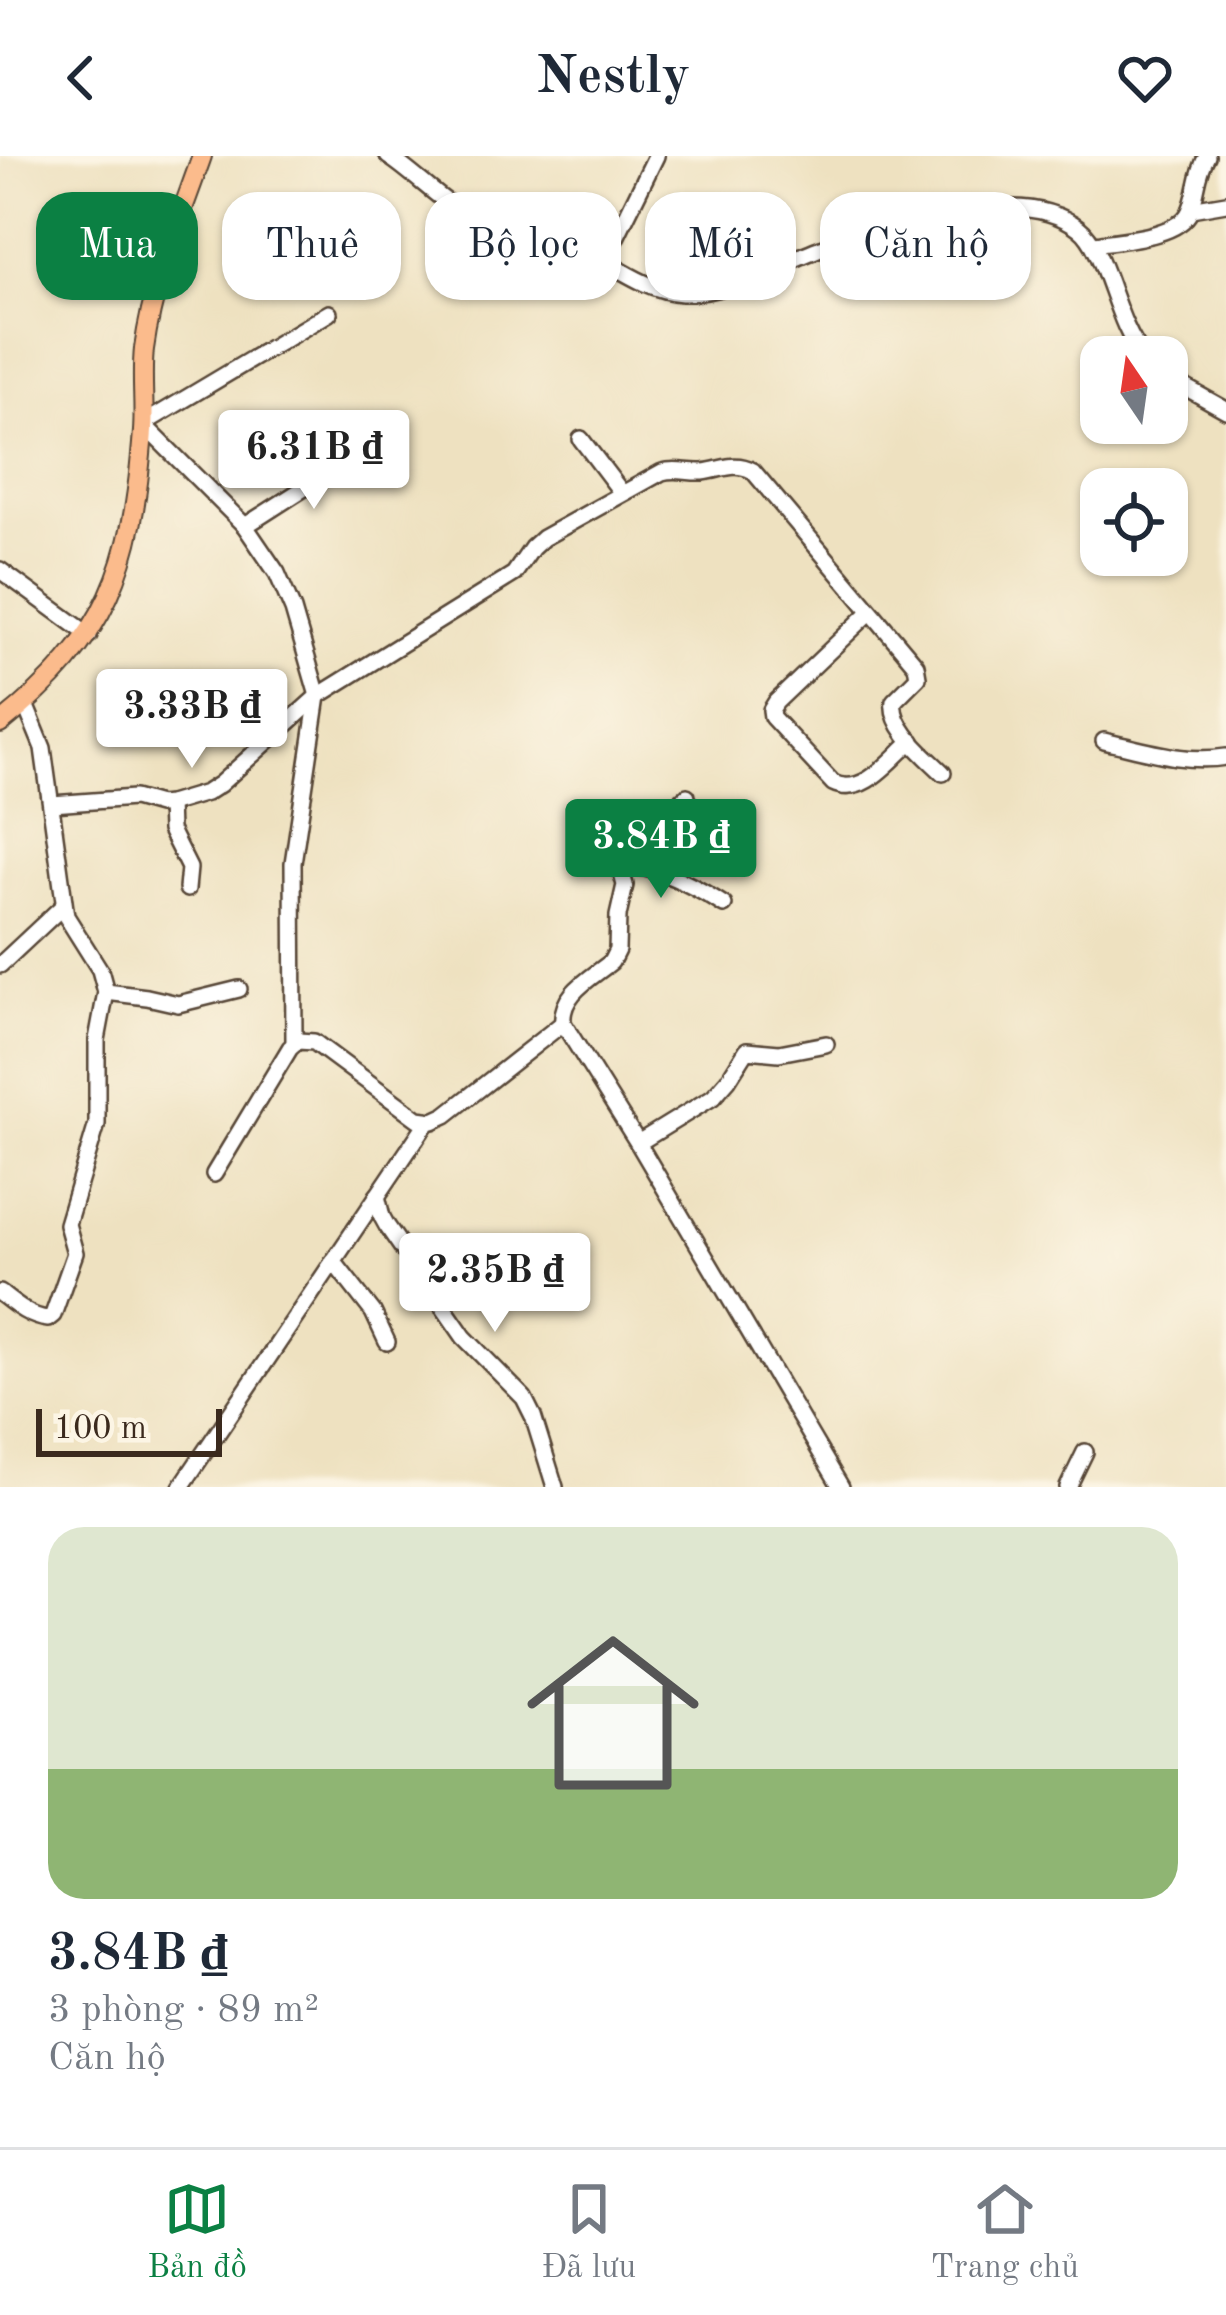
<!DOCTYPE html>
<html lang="vi">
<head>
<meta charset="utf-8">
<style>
  :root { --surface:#fff; --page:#f6f6f7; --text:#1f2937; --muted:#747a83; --line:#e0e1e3; --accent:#0b8043 }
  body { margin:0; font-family:"Old Standard TT",serif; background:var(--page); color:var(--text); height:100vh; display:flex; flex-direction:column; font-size:45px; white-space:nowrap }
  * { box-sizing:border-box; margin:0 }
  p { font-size:39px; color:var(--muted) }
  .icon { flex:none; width:66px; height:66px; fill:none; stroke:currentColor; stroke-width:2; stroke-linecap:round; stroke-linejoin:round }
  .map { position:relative; height:1331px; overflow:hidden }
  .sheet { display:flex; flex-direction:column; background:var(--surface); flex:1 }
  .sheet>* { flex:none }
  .banner { position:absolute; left:36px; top:36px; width:1155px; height:108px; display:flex; gap:24px }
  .needle { width:78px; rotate:347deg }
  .buttons { position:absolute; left:1080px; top:180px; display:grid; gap:24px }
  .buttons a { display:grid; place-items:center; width:108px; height:108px; border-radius:24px; background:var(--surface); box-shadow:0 3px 9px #0004; font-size:60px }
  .scale { position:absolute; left:36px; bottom:30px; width:186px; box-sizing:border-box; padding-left:12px; border:6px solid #3b2a1e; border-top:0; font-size:33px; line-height:42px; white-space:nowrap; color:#3b2a1e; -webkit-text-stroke:9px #fcf5e5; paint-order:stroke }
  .price { position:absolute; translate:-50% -102px; padding:0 27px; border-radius:12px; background:#fff; color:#222; font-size:39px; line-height:78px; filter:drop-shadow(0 3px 6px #0008) }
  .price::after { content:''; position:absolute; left:50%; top:72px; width:36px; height:27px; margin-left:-18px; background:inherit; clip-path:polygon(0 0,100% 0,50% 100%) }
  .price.selected { background:var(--accent); color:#fff }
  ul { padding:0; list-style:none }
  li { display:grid; align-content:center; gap:24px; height:636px; padding:0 48px }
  li span { display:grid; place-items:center; height:372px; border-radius:36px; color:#555 }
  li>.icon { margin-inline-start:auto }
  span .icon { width:216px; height:216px; fill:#fffc; stroke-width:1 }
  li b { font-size:51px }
  .pill { padding:0 42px; border-radius:36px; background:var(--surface); box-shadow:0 3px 9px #0004; font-size:42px; line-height:108px }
  .pill.selected { background:var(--accent); color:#fff }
  header { display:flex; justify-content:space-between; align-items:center; height:156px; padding:0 48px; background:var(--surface); font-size:54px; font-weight:700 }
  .tab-bar { display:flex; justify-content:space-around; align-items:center; height:168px; border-top:3px solid var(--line); background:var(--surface); font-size:33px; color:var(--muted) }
  .tab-bar a { display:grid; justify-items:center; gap:6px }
  .tab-bar .selected { color:var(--accent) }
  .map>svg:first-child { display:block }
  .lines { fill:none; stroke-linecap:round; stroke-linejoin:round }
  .minor-casing { stroke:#564536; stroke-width:20 }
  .major-casing { stroke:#564536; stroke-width:22 }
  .minor { stroke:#fff; stroke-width:15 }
  .major { stroke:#fbbb8c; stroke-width:18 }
</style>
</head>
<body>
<header><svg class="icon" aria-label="back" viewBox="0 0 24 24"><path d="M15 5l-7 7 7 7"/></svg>Nestly<svg class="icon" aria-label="heart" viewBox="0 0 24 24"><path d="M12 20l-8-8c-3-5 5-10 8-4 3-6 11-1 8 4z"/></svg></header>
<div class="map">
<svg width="1226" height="1331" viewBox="0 0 1226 1331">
  <rect width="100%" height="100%" fill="#fcf5e5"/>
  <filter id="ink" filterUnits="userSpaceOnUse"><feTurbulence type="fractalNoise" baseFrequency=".00833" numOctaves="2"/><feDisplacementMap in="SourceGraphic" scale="24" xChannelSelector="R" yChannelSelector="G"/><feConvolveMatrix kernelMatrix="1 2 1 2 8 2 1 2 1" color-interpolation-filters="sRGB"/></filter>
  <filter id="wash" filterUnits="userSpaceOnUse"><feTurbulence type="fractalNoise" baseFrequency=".004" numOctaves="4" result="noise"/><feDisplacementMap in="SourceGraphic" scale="48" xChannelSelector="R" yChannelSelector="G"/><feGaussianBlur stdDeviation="2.7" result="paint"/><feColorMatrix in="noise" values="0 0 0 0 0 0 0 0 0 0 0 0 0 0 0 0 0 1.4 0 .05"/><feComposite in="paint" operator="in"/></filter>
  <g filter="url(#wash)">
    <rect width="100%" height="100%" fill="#eee1c0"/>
  </g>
  <g filter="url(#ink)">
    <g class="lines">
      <!-- minor casing -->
      <g class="minor-casing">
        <g id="minor">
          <path d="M388,0C421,22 448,54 485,68C514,79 546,77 574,89C611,105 641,134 682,137C726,139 780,107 821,92C844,84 869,80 892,74C948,61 1027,33 1079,72C1107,93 1114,166 1144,201"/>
          <path d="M1191,53L1226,47"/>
          <path d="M1094,88C1119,84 1179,81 1190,55C1198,36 1196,19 1207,0"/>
          <path d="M604,106L656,0"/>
          <path d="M1167,221L1226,254"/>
          <path d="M581,283L622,337"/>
          <path d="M245,370L356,299"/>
          <path d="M0,414L89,479"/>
          <path d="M870,456L776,546L771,554L772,561L833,627C863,642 891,603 912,585"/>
          <path d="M1104,585C1144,594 1185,608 1226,601"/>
          <path d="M687,640L677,649L641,648L636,651L618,689L617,700L625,729L618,760L617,794L611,806C590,823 560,838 563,867L638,987L841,1331"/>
          <path d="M52,648L134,642L159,649L169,648L206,637L220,628L318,540L514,418L532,392L543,382L662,316C676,312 688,317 703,316C722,314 734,305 753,315L916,509L918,521L894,545C890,572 925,599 943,617"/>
          <path d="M169,648L170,674L189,712L187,733"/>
          <path d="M620,708C631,713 638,709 649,713C676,720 701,734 724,749"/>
          <path d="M0,809L63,750"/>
          <path d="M106,836L147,841L178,848L239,833"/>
          <path d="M294,887L293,707L318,540L293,454L277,417L245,370L143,268L329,157"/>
          <path d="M638,987L713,941L728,924L747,894L779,897L826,888"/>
          <path d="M214,1018L290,892L298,885L314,886L418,963L433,965L446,959L563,867"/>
          <path d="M377,1040L382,1061L387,1070L464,1181L524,1242L533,1260L555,1331"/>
          <path d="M333,1105L373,1156L387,1186"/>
          <path d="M0,1137C14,1148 29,1161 48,1163L53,1159L75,1097L67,1068L97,968V884L106,836L100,814L66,760L43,592L25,548"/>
          <path d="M181,1331L428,965"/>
          <path d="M1068,1331L1085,1296"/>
        </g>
      </g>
      <!-- major casing -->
      <g class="major-casing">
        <path id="major" d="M0,568C109,482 133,410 143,275C145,248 141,220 144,193C153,126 180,63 202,0"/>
      </g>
      <!-- minor -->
      <use href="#minor" class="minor"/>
      <!-- major -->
      <use href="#major" class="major"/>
    </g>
  </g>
</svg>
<div class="buttons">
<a><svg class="needle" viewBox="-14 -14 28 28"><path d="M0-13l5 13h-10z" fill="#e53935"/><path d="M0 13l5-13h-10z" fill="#747a83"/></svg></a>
<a><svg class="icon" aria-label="locate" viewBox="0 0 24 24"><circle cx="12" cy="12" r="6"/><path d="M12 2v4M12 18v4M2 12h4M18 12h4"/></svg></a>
</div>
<div class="scale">100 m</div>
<b class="price" style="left:314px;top:356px">6.31B ₫</b>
<b class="price" style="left:192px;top:615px">3.33B ₫</b>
<b class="price selected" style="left:661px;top:745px">3.84B ₫</b>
<b class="price" style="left:495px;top:1179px">2.35B ₫</b>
<div class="banner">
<a class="pill selected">Mua</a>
<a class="pill">Thuê</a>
<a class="pill">Bộ lọc</a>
<a class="pill">Mới</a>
<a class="pill">Căn hộ</a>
</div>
</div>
<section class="sheet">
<ul>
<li><span style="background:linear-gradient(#dfe7d0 65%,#8fb573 0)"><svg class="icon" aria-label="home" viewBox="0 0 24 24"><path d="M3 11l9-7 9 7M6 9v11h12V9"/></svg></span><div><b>3.84B ₫</b><p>3 phòng · 89 m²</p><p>Căn hộ</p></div></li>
</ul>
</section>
<nav class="tab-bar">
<a class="selected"><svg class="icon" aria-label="map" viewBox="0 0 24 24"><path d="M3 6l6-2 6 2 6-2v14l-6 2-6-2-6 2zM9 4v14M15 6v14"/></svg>Bản đồ</a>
<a><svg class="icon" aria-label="saved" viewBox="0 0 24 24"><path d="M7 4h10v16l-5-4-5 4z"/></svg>Đã lưu</a>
<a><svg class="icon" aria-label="home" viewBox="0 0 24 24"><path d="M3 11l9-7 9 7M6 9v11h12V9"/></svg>Trang chủ</a>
</nav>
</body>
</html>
